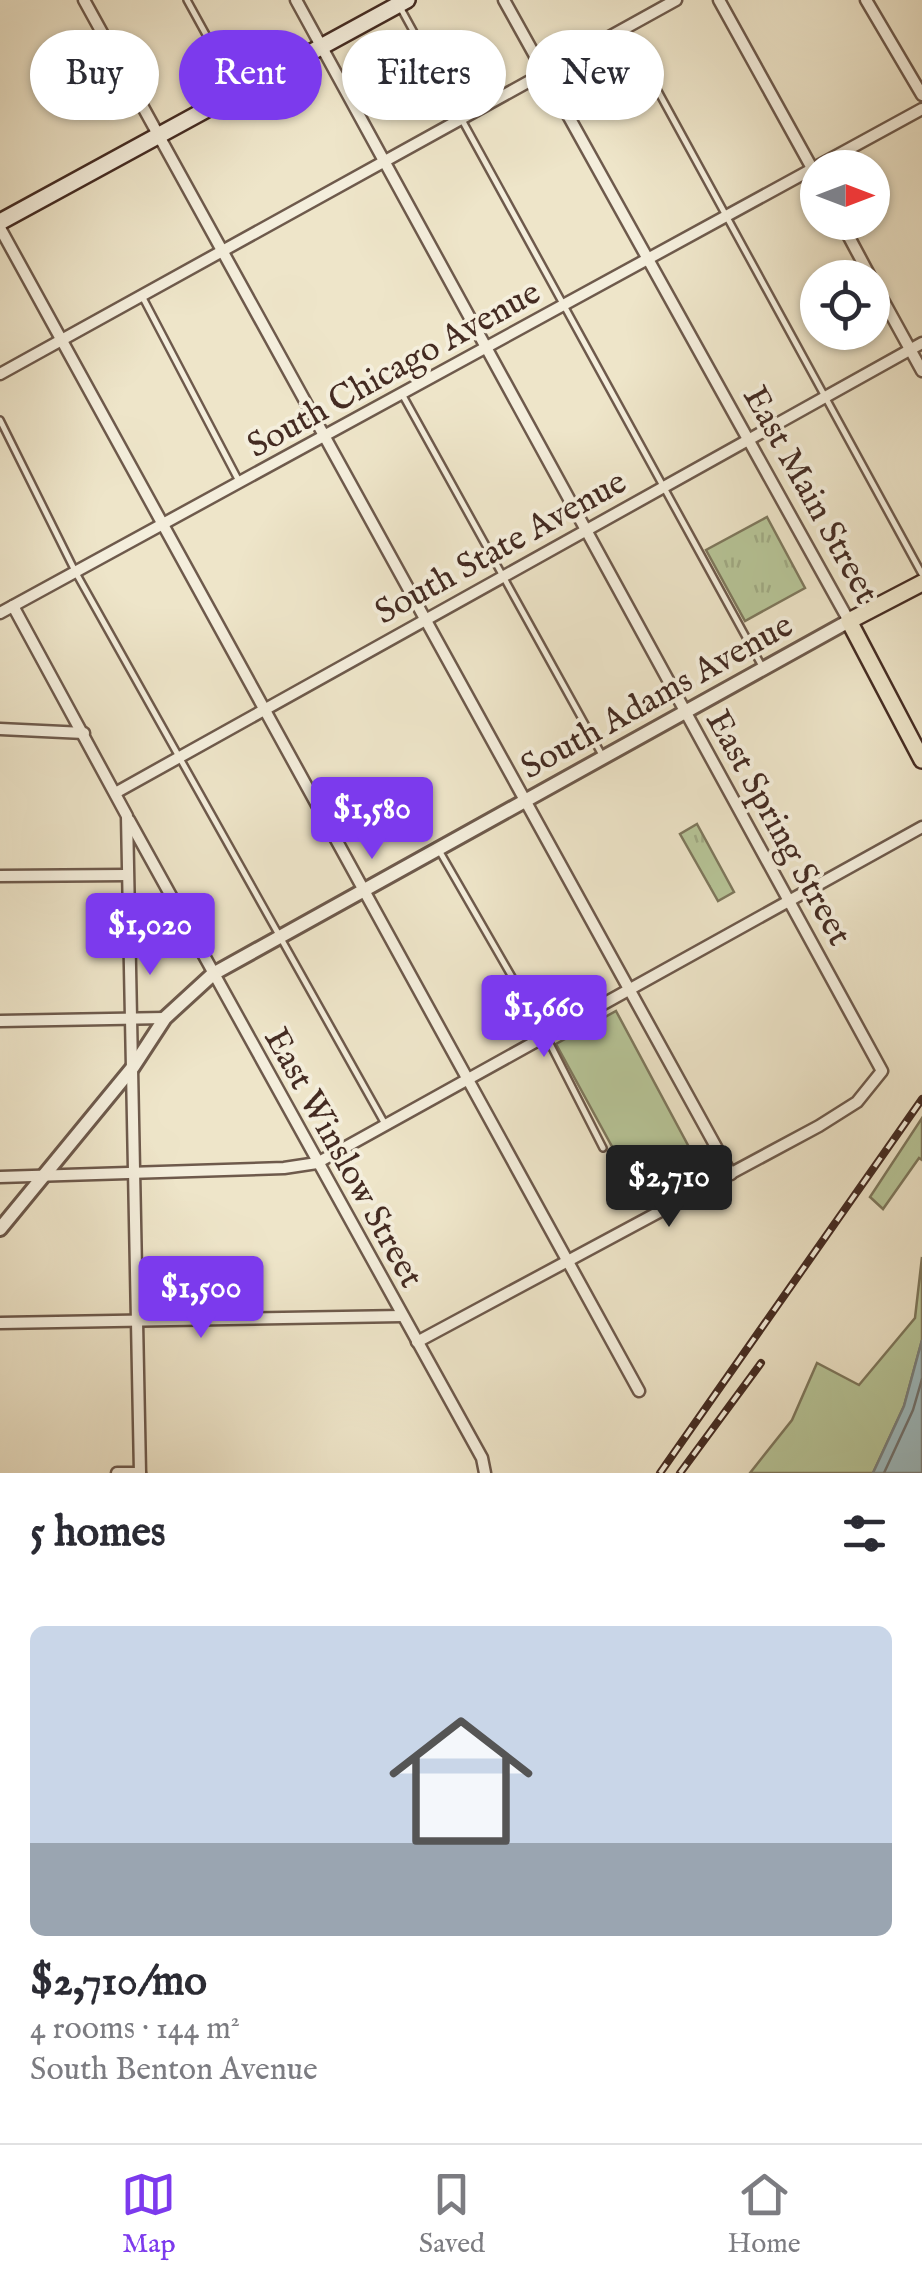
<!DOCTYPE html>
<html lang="en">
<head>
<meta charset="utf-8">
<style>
  :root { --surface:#fff; --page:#f2f2f3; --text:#2b2b33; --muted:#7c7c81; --line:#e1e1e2; --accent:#7c3aed }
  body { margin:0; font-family:"IM FELL English",serif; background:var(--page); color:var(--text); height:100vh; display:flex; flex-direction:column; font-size:38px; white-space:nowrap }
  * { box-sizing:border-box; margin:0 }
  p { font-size:32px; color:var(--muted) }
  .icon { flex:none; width:55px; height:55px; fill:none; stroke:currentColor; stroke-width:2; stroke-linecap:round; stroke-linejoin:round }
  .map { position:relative; height:1473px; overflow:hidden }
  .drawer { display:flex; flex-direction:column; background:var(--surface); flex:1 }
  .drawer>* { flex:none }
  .top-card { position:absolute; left:30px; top:30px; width:862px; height:90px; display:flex; gap:20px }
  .needle { width:65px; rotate:90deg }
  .buttons { position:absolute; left:800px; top:150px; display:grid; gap:20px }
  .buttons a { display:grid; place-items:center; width:90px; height:90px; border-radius:50%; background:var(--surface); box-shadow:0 2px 8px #0004; font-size:50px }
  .price { position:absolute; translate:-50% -85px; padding:0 22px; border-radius:10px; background:var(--accent); color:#fff; font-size:32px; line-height:65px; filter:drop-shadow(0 2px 5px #0008) }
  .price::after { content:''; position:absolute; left:50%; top:60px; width:30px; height:22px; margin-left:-15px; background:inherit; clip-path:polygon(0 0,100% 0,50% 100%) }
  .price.selected { background:#222; color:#fff }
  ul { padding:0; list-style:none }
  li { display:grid; align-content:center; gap:20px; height:530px; padding:0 30px }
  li+li { border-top:2px solid var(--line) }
  li span { display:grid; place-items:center; height:310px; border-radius:15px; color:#555 }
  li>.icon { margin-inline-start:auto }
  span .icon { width:180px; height:180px; fill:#fffc; stroke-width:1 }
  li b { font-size:42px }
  h2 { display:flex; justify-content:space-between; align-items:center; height:120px; padding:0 30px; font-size:42px }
  .pill { padding:0 35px; border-radius:45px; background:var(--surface); box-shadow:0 2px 8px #0004; font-size:35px; line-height:90px }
  .pill.selected { background:var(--accent); color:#fff }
  .tab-bar { display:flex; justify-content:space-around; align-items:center; height:140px; border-top:2px solid var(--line); background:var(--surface); font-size:28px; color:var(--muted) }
  .tab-bar a { display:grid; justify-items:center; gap:5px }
  .tab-bar .selected { color:var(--accent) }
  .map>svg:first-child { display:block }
  .grass { fill:url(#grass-tufts); stroke:#7e785d; stroke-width:2.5 }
  .park { fill:#b7c598; stroke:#7e785d; stroke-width:2.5 }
  .water { fill:#9ebcc1; stroke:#7a8281; stroke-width:2.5 }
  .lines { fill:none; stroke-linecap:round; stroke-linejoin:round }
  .shore { stroke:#717472; stroke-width:2.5 }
  .service-casing { stroke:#6e5a4c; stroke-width:10 }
  .minor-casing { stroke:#6e5a4c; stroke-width:15 }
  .tertiary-casing { stroke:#6e5a4c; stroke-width:18 }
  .secondary-casing { stroke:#442b22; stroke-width:20 }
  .primary-casing { stroke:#442b22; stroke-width:20 }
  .service { stroke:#f4eedc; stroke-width:5 }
  .minor { stroke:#f4eedc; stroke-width:10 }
  .tertiary { stroke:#f4eedc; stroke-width:12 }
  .secondary { stroke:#f4eedc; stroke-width:15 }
  .primary { stroke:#eee5c9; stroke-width:15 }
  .rail-casing { stroke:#442b22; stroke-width:8 }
  .rail { stroke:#f4eedc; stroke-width:4; stroke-dasharray:11; stroke-linecap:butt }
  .labels { text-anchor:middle; stroke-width:8; stroke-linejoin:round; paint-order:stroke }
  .street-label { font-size:35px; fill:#442b22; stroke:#f4eedc }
</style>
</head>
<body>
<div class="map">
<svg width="922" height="1473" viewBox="0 0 922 1473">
  <defs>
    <pattern id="grass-tufts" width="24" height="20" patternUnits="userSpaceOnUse" patternTransform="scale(2.5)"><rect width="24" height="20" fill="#b7c598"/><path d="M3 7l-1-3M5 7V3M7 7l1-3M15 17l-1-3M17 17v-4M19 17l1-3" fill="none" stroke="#9fa983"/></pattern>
  </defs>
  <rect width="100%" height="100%" fill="#eee5c9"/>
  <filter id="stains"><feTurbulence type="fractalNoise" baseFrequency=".002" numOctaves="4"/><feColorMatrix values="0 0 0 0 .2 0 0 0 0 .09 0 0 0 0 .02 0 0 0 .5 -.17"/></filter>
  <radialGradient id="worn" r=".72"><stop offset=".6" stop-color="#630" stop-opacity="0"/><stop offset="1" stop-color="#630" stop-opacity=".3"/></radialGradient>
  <!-- grass -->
  <g class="grass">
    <path d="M767,517L805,588L745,621L706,550Z"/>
    <path d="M697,824L734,892L718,901L680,834Z"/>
  </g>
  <!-- park -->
  <g class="park">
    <path d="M616,1011L697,1162L638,1194L556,1044Z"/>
    <path d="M922,1118V1160L919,1158L883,1209L870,1197Z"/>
    <path d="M922,1257V1340L904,1406L873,1473H750L792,1420L817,1363L859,1385L915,1318Z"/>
  </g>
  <!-- water -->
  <path class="water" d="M922,1340V1473H873L904,1406Z"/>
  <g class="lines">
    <!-- shore -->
    <path class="shore" d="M884,1473L913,1410L922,1379"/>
    <!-- service casing -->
    <g class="service-casing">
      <g id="service">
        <path d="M187,0L236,89"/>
        <path d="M400,7L763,668"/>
        <path d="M624,29L922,574"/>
        <path d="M142,296L240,483"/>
        <path d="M402,394L602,755"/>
        <path d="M0,420L76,573L385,1124"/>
        <path d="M440,852L546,1036L603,1148"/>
      </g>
    </g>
    <!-- minor casing -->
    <g class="minor-casing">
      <g id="minor">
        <path d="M84,0L731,1174"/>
        <path d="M296,0L882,1071L857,1102L819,1126L417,1342"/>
        <path d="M504,0L849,621"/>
        <path d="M719,0L818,179"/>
        <path d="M866,0L922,95"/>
        <path d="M841,222L871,278"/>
        <path d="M0,228L639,1391"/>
        <path d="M872,280L922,371"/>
        <path d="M0,374L676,0"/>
        <path d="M13,606L127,816L140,1473"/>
        <path d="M0,613L922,109"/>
        <path d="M0,729L84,733"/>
        <path d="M117,792L922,343"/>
        <path d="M129,820L482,1458L485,1473"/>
        <path d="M0,876L127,875"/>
        <path d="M0,1021L165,1018"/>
        <path d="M0,1177L284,1168L317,1163L922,827"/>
        <path d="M0,1323L402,1316"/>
        <path d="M117,1473H140"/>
      </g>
    </g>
    <!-- tertiary casing -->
    <g class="tertiary-casing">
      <path id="tertiary" d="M0,1229L133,1067L165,1018L213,974L849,621"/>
    </g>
    <!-- secondary casing -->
    <g class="secondary-casing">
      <path id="secondary" d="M0,222L407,0"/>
    </g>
    <!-- primary casing -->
    <g class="primary-casing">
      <path id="primary" d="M922,583L849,621L922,760"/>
    </g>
    <!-- service -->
    <use href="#service" class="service"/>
    <!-- minor -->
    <use href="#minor" class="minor"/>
    <!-- tertiary -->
    <use href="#tertiary" class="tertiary"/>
    <!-- secondary -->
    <use href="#secondary" class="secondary"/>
    <!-- primary -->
    <use href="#primary" class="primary"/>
    <!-- rail casing -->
    <g class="rail-casing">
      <g id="rail">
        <path d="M660,1473L922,1099"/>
        <path d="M680,1473L761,1363"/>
      </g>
    </g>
    <!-- rail -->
    <use href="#rail" class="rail"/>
  </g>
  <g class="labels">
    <!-- street labels -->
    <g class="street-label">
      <text transform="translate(393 368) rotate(-29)" y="12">South Chicago Avenue</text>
      <text transform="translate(812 494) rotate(61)" y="12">East Main Street</text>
      <text transform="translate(500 546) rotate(-29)" y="12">South State Avenue</text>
      <text transform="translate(656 695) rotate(-29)" y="12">South Adams Avenue</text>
      <text transform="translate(780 827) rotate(61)" y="12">East Spring Street</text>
      <text transform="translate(345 1157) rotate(61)" y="12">East Winslow Street</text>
    </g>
  </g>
  <rect width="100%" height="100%" filter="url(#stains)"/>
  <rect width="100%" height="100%" fill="url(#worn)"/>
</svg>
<div class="buttons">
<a><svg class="needle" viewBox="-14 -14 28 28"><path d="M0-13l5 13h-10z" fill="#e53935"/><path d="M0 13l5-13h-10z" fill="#7c7c81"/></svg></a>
<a><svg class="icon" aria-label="locate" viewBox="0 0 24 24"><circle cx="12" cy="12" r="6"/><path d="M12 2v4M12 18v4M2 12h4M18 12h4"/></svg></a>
</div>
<b class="price" style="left:372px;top:862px">$1,580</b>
<b class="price" style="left:150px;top:978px">$1,020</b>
<b class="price" style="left:544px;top:1060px">$1,660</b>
<b class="price selected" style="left:669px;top:1230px">$2,710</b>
<b class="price" style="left:201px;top:1341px">$1,500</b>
<div class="top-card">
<a class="pill">Buy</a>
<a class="pill selected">Rent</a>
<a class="pill">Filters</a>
<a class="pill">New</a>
</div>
</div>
<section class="drawer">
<h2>5 homes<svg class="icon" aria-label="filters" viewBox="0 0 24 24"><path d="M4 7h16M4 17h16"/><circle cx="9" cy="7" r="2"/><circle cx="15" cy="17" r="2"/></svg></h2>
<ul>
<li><span style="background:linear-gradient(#c9d6e8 70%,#9aa5b1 0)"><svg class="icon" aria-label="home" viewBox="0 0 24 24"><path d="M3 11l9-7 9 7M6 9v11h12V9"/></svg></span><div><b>$2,710/mo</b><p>4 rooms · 144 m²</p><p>South Benton Avenue</p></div></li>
</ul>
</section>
<nav class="tab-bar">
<a class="selected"><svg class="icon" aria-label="map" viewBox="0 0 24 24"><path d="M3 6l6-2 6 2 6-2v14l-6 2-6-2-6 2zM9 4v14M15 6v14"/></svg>Map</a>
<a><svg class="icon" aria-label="saved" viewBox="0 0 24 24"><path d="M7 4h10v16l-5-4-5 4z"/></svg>Saved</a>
<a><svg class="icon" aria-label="home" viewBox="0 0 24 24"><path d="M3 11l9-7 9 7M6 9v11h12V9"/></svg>Home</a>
</nav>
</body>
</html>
